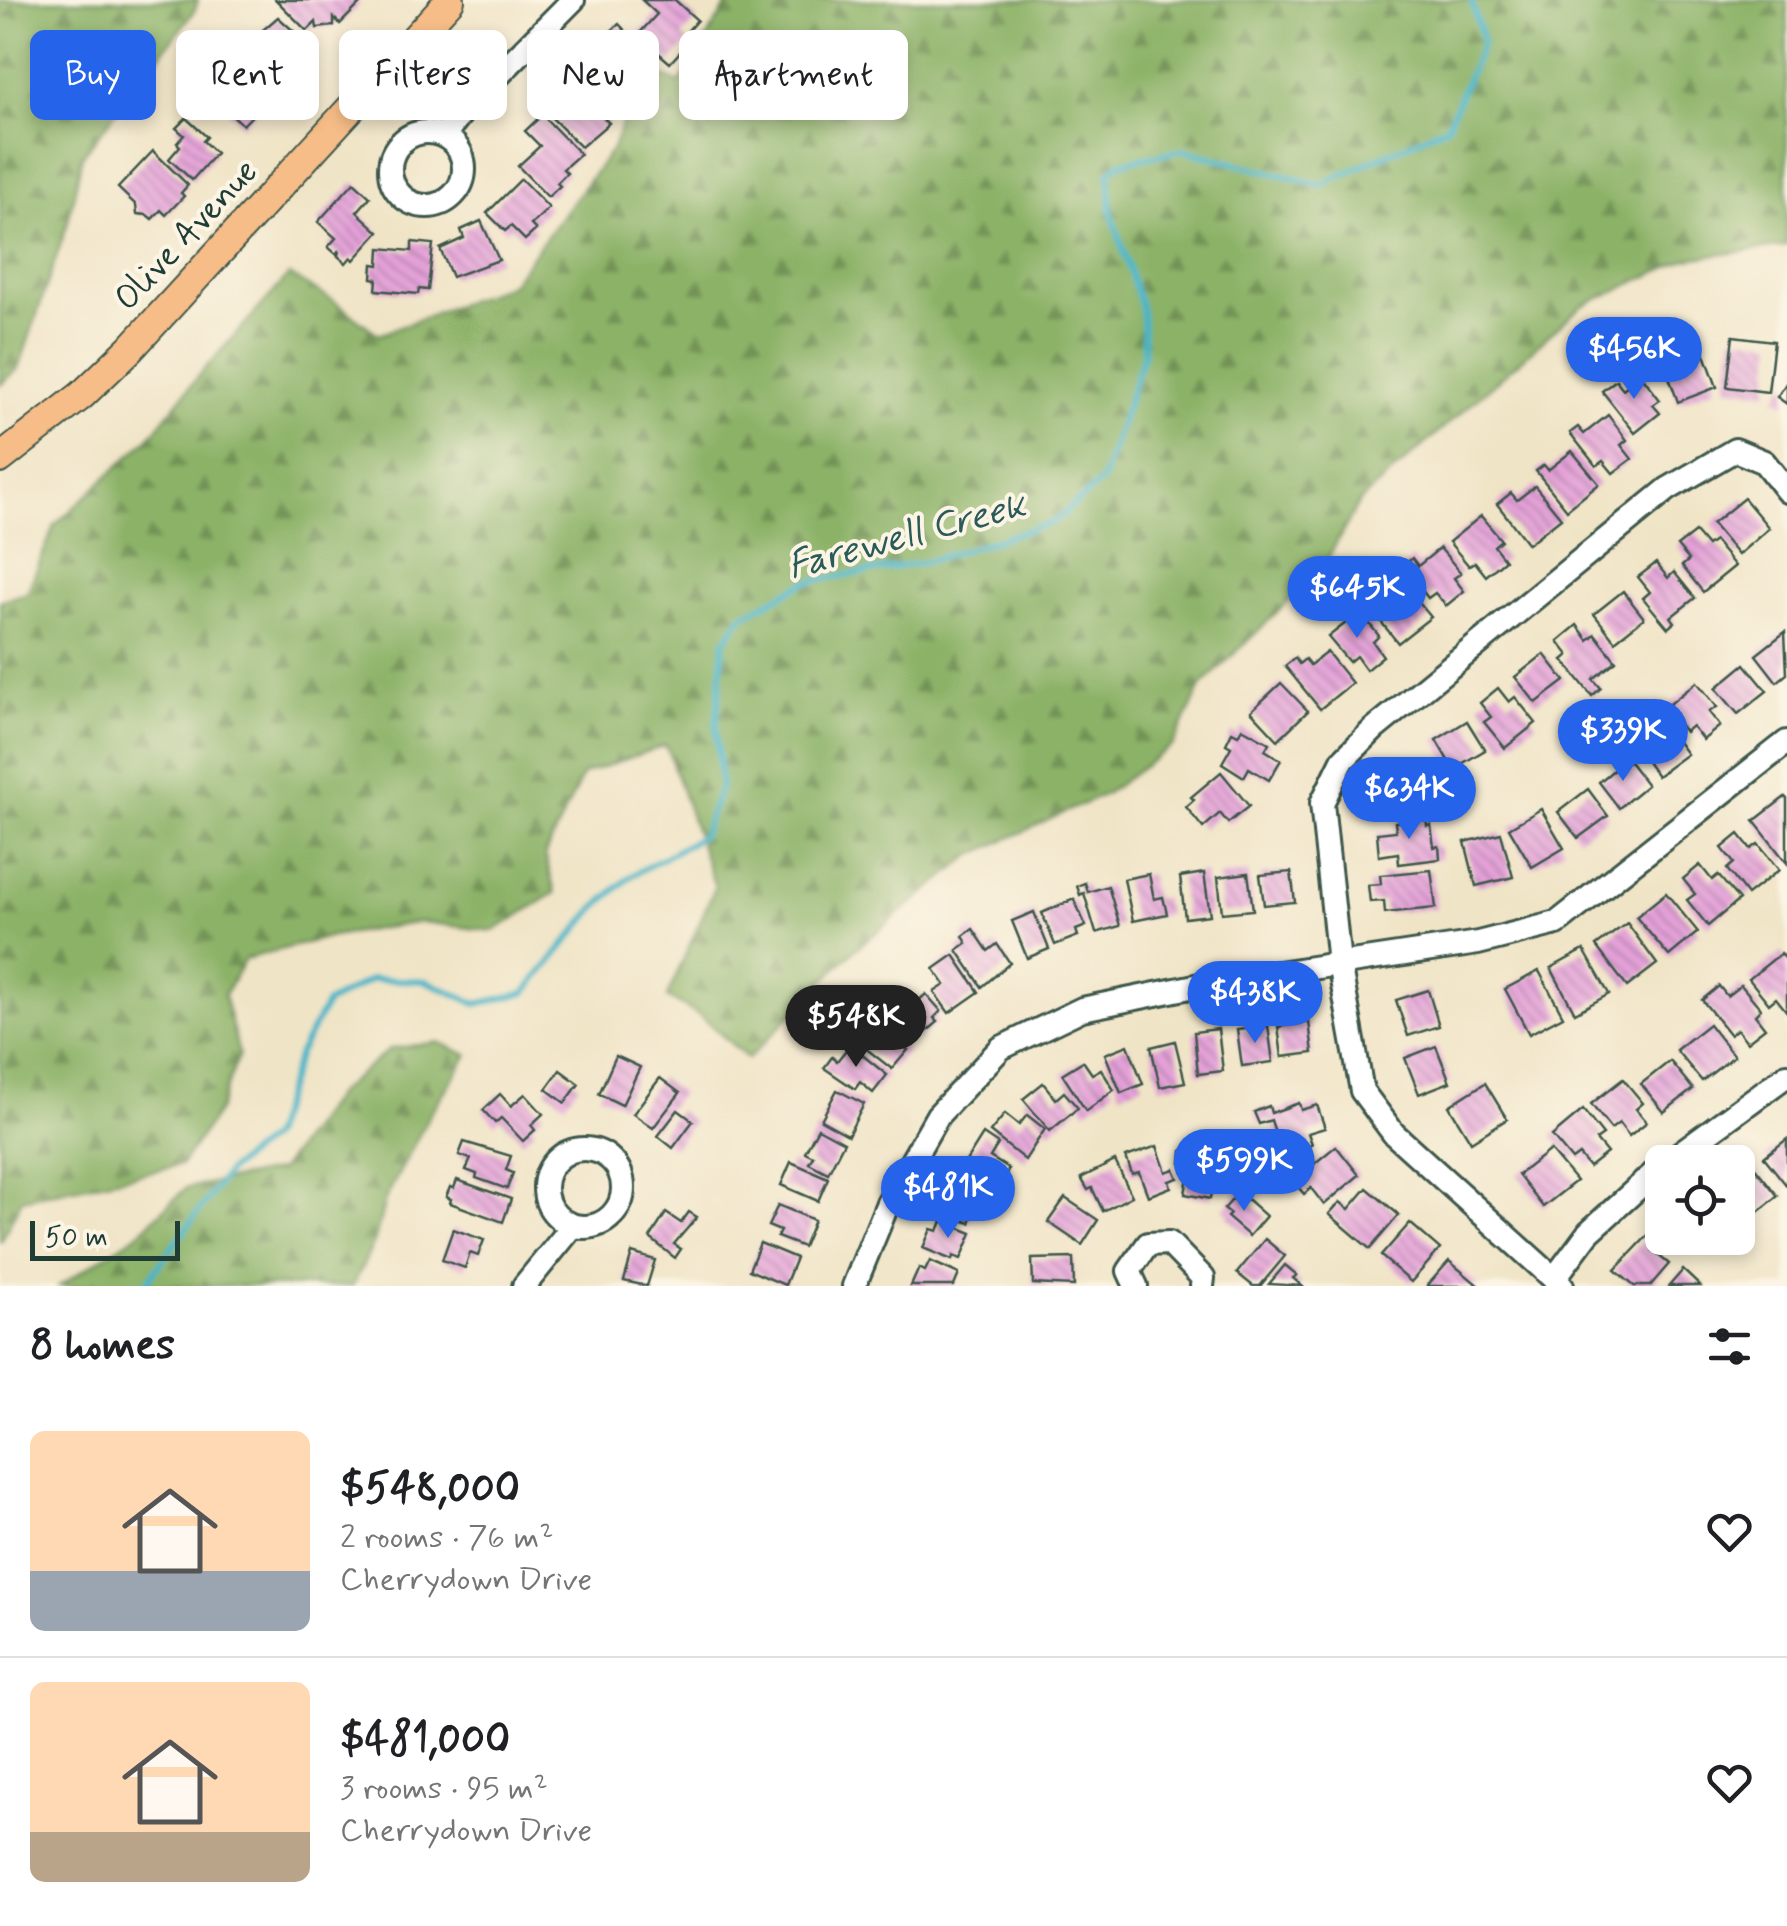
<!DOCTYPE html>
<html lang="en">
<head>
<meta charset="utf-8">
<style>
  :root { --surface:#fff; --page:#f6f6f6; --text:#202124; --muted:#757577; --line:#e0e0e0; --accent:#2563eb }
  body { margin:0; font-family:Mynerve,sans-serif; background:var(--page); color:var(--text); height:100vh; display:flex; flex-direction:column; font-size:38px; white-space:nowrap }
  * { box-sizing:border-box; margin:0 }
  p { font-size:32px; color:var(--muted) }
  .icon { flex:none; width:55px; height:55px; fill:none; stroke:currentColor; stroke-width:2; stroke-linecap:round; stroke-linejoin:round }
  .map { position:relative; height:1286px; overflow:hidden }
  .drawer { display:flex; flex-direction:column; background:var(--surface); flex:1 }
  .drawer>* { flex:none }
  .hud { position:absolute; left:30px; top:30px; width:1000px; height:90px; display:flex; gap:20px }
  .tools { position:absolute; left:1645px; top:1145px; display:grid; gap:20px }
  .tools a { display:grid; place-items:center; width:110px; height:110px; border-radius:15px; background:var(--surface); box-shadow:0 5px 15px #0003; font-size:50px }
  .scale { position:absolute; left:30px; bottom:25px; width:150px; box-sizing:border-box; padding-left:10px; border:5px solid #1f3d34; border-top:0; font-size:28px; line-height:35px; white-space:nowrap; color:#1f3d34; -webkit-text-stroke:8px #fcf5e5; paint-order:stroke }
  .price { position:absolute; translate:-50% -85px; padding:0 22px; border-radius:35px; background:var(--accent); color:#fff; font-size:32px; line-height:65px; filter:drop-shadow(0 2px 5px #0008) }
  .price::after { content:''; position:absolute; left:50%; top:60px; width:30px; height:22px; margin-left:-15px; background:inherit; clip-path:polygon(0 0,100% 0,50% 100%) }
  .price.on { background:#222; color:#fff }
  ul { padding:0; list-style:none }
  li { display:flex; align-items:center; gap:30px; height:250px; padding:0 30px }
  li+li { border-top:2px solid var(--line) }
  li span { display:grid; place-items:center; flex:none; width:280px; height:200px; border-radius:15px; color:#555 }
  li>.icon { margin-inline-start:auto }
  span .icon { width:120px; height:120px; fill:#fffc; stroke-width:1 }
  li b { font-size:42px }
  h2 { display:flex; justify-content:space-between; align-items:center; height:120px; padding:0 30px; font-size:42px }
  .pill { padding:0 35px; border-radius:15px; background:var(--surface); box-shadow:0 5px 15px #0003; font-size:35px; line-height:90px }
  .pill.on { background:var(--accent); color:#fff }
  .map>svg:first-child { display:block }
  .forest { fill:url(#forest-firs); stroke:#56784e; stroke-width:2.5 }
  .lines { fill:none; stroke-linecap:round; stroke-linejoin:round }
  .stream { stroke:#4ab5c7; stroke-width:6 }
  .building { fill:url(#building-back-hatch) }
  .minor-casing { stroke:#3e564a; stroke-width:28 }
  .major-casing { stroke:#3e564a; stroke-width:32 }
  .minor { stroke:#fff; stroke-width:22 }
  .major { stroke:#f7bd88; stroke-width:28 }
  .labels { text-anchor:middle; stroke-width:8; stroke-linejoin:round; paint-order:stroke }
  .street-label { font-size:35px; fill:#1f3d34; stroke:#fcf5e5 }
  .water-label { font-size:38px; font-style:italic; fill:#2a5b59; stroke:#fcf5e5 }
</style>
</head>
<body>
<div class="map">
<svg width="1787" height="1286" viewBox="0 0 1787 1286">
  <defs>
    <pattern id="forest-firs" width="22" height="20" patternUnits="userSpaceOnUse" patternTransform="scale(2.5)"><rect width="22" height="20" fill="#8cb268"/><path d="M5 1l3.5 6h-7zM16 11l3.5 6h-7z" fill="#729256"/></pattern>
    <pattern id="building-back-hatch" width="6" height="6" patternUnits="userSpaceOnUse" patternTransform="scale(2.5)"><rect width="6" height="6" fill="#e4a1d8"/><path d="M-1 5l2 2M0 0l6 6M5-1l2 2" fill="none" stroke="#b884b0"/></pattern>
  </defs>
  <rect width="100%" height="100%" fill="#fcf5e5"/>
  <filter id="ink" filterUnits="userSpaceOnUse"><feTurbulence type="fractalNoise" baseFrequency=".01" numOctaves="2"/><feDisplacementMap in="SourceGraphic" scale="20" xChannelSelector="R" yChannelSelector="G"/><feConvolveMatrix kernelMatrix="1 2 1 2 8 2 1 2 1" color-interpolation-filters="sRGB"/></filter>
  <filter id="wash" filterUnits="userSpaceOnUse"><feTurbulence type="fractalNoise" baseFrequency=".0048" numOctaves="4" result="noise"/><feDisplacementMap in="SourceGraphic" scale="40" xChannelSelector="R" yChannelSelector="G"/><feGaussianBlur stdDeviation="2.25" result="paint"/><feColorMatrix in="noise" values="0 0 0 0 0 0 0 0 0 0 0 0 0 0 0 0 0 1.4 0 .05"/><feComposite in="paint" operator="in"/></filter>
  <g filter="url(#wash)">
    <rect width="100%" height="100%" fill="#f0e4c6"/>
    <!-- forest -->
    <g class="forest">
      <path d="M0,0H198L195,10L82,156L68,222L19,368L0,385Z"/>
      <path d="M730,0H1787V246L1686,259L1582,306L1359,502L1322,569L1202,685L1173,745L1105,794L970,856L851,953L748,1059L702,1017L667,997L715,887L666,745L583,774L545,854L555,893L494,931L421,922L332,936L245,959L224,995L239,1054L219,1109L181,1165L22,1199L0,1243V601L27,593L55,525L149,438L201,373L289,275L334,301L379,335L511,284L613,148L643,69L680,83Z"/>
      <path d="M438,1042L468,1055L431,1112L385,1200L375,1240L353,1286H59L136,1236L186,1188L280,1170L337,1093L390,1049Z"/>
    </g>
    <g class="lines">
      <!-- stream -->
      <path class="stream" d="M144,1286L229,1170L271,1137L299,1053L327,1003L372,979L426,981L477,1004L525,993L595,908L631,876L702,836L721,786L716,728L724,642L742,616L806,582L922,563L1054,522L1102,481L1144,352L1142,311L1111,211L1109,173L1120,163L1183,150L1320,185L1447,126L1483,42L1471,0"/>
    </g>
    <g id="blocks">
      <!-- building -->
      <g class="building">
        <path d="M276,0H356L360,4L340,24L334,18V26L317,28L316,22L307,31Z"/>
        <path d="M642,0H675L697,20L682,37L688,43L670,63L638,35L657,14Z"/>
        <path d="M278,17L308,44L285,70L294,79L281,94L240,57L259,37L257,35Z"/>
        <path d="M619,24L636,42L624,54L630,60L619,71L624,76L615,83L611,79L601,88L580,66L596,51L593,47Z"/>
        <path d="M577,65L614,103L602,116L609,123L581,147L552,118L573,97L559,82Z"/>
        <path d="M248,74L271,96L243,125L223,106L230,99L225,94Z"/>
        <path d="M542,115L580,154L563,169L567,173L557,183L560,186L548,197L518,166L540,146L525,131Z"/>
        <path d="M186,118L207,137L203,141L216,153L192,180L169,159L180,146L177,143L184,135L176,128Z"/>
        <path d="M153,151L188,185L181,193L184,196L166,215L161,210L152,219L147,215L137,214L136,205L118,188Z"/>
        <path d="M521,179L549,208L531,225L536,230L525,240L511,226L505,231L487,213Z"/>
        <path d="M354,182L370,197L357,212L379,232L354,260L351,257L346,263L338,256L339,250L336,254L328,247L336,238L318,222Z"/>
        <path d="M481,221L499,260L452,277L440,249L464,238L461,230Z"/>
        <path d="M412,242L433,244L428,290L419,289L418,294L376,290L377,279L372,278L373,264L379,265L380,248L412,251Z"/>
        <path d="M1733,336L1774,341L1768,392L1727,387Z"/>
        <path d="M1702,346L1717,387L1678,402L1663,361Z"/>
        <path d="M1641,375L1660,400L1653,405L1660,413L1635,433L1602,391L1616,380L1623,389Z"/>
        <path d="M1787,382V404L1777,397Z"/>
        <path d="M1608,415L1627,440L1621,445L1632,459L1613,473L1603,461L1596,466L1570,433L1578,427L1584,434Z"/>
        <path d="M1572,451L1599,484L1567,510L1536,471L1544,465L1548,470Z"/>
        <path d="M1535,486L1561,518L1528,544L1497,504L1511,493L1517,500Z"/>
        <path d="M1744,498L1769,528L1738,555L1712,524Z"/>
        <path d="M1481,516L1501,540L1494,546L1505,560L1486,576L1475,562L1469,566L1449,542Z"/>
        <path d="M1695,532L1707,546L1714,541L1735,566L1703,592L1682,566L1689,560L1677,546Z"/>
        <path d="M1440,548L1461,573L1454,578L1464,591L1446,606L1435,593L1428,598L1403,566L1412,558L1418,566Z"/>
        <path d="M1656,563L1668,578L1674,572L1695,598L1671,617L1675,622L1668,628L1643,598L1650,592L1638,577Z"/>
        <path d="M1404,585L1431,617L1398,643L1366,603L1377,594L1383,602Z"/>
        <path d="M1623,591L1644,618L1615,641L1594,614Z"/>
        <path d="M1360,612L1379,636L1373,642L1383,656L1366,670L1356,656L1349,662L1328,637Z"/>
        <path d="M1577,625L1588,640L1595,634L1616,661L1593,679L1601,688L1592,696L1563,660L1569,655L1558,641Z"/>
        <path d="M1785,632L1787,674L1777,682L1756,655Z"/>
        <path d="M1327,652L1352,683L1320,709L1285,666L1295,658L1299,664L1305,659L1310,665Z"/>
        <path d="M1544,654L1565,681L1536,703L1515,677Z"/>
        <path d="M1745,664L1767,691L1738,714L1716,688Z"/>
        <path d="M1697,682L1717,707L1709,712L1720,726L1703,740L1692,726L1685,732L1666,707Z"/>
        <path d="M1281,683L1308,711L1278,740L1251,711Z"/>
        <path d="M1498,688L1509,702L1515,697L1536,723L1505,748L1484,722L1491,717L1480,703Z"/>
        <path d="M1467,721L1485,750L1453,769L1436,740Z"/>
        <path d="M1667,727L1687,754L1657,776L1638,749Z"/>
        <path d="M1242,728L1269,743L1265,750L1281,760L1269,780L1249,768L1244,777L1222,763L1231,747L1226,744L1232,732L1238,735Z"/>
        <path d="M1627,759L1647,785L1619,808L1599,782Z"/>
        <path d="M1221,772L1249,806L1228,823L1220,813L1203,828L1186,807L1194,800L1191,797Z"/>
        <path d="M1405,773L1411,810L1377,815L1371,777Z"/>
        <path d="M1588,789L1608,816L1578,838L1558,812Z"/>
        <path d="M1785,797L1787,799V863L1754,821Z"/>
        <path d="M1541,809L1564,848L1532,867L1509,828Z"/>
        <path d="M1426,818L1427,826L1431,825L1434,847L1439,846L1440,859L1399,864L1398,853L1379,856L1377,833L1396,831L1395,822Z"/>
        <path d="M1501,833L1513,877L1476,886L1465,842Z"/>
        <path d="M1739,834L1751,849L1758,844L1779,870L1747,895L1727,869L1734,863L1722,848Z"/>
        <path d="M1700,865L1712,880L1718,875L1739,900L1708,926L1687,900L1695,894L1683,879Z"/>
        <path d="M1431,870L1436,908L1385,913L1384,901L1370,902L1368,885L1381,884L1380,875Z"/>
        <path d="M1291,872L1295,902L1264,905L1260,875Z"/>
        <path d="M1204,873L1210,915L1185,918L1180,877Z"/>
        <path d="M1248,873L1253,910L1222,913L1218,877Z"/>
        <path d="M1149,874L1154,899L1163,897L1167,914L1133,921L1124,879Z"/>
        <path d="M1085,883L1088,892L1108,886L1120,926L1096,933L1084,893L1080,895L1077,886Z"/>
        <path d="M1666,893L1698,932L1669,956L1636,917Z"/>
        <path d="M1074,899L1086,926L1076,930L1078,936L1055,945L1042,913Z"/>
        <path d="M1034,912L1049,949L1027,958L1012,921Z"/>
        <path d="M1627,923L1657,964L1627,987L1596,946Z"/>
        <path d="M973,929L988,951L997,944L1010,963L982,987L957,950L967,943L963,936Z"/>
        <path d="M1584,950L1609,994L1575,1013L1551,968Z"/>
        <path d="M1781,953L1787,961V1012L1776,998L1769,1004L1749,979Z"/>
        <path d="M954,955L979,992L949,1013L934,992L945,985L934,969Z"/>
        <path d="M1539,971L1563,1016L1529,1034L1505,989Z"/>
        <path d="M1741,985L1761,1009L1755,1015L1765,1028L1747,1042L1737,1029L1730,1035L1702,1000L1719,986L1727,996Z"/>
        <path d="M1428,990L1439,1026L1408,1036L1396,1000Z"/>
        <path d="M905,991L916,1003L926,994L941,1011L934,1018L938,1022L917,1040L887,1008Z"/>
        <path d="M870,1007L900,1031L894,1039L908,1050L892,1069L855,1040L869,1022L862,1017Z"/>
        <path d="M1309,1022L1313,1053L1282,1057L1278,1027Z"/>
        <path d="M1709,1024L1734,1056L1702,1081L1676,1050Z"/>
        <path d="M1268,1026L1273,1062L1242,1066L1237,1030Z"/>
        <path d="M1218,1029L1223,1071L1198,1074L1194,1032Z"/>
        <path d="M1175,1041L1185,1082L1160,1087L1151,1047Z"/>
        <path d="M850,1045L887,1075L873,1093L860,1082L855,1089L824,1068L832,1057L837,1061Z"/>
        <path d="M1128,1045L1143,1084L1121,1093L1105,1054Z"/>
        <path d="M1436,1046L1450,1082L1419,1094L1405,1058Z"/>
        <path d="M616,1056L640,1067L622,1105L599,1094Z"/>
        <path d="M1083,1061L1092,1074L1101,1069L1114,1090L1086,1111L1062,1074Z"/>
        <path d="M1670,1061L1693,1089L1664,1112L1641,1084Z"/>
        <path d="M560,1070L579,1084L565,1103L546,1089Z"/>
        <path d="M660,1078L680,1093L653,1128L633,1114Z"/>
        <path d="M1623,1079L1643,1103L1636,1109L1647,1122L1629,1136L1619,1123L1611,1129L1591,1104Z"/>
        <path d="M1043,1083L1056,1099L1064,1092L1078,1108L1050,1131L1023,1099Z"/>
        <path d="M1485,1083L1507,1119L1471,1142L1449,1106Z"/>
        <path d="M837,1090L864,1104L848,1135L821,1120Z"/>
        <path d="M500,1094L511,1106L525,1094L543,1114L531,1125L535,1130L523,1141L501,1118L495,1123L483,1110Z"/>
        <path d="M1299,1103L1301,1110L1317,1105L1325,1128L1308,1133L1312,1144L1282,1154L1271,1120L1259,1124L1254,1112L1269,1106L1271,1113Z"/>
        <path d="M678,1110L693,1121L673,1148L658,1136Z"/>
        <path d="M1583,1110L1603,1135L1596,1140L1607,1153L1589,1167L1579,1155L1572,1160L1552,1136Z"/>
        <path d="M1005,1114L1019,1125L1027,1115L1045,1129L1025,1160L990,1132Z"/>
        <path d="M818,1128L844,1142L828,1173L809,1163L813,1156L805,1152Z"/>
        <path d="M983,1134L998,1144L990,1157L1009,1169L996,1191L961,1169Z"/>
        <path d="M1787,1139V1186L1764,1157Z"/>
        <path d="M464,1142L511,1156L506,1170L513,1173L507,1189L476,1178L477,1174L466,1170L471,1159L459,1155Z"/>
        <path d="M1157,1146L1166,1172L1174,1169L1178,1178L1169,1181L1171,1187L1148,1196L1139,1172L1132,1174L1126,1157Z"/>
        <path d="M1336,1146L1359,1175L1324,1205L1311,1188L1304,1194L1293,1181Z"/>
        <path d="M1192,1150L1217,1154L1210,1199L1185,1194L1190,1165L1181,1163L1182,1151Z"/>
        <path d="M1550,1150L1576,1181L1543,1207L1518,1175Z"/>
        <path d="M1115,1161L1132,1196L1103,1211L1092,1188L1088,1190L1081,1178Z"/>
        <path d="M791,1162L828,1178L818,1201L781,1185Z"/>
        <path d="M1753,1165L1778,1196L1749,1219L1738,1204V1177Z"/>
        <path d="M953,1177L981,1189L970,1223L945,1213L950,1202L944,1200Z"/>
        <path d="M457,1180L511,1199L503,1222L450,1203L451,1199L446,1197L450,1187L454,1188Z"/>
        <path d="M1367,1188L1399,1215L1370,1249L1329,1214L1340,1202L1349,1209Z"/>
        <path d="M1239,1192L1266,1216L1249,1236L1227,1217L1230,1214L1224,1209Z"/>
        <path d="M1065,1198L1098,1220L1082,1245L1048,1222Z"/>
        <path d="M778,1205L814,1220L803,1247L777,1237L780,1231L768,1226Z"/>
        <path d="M689,1212L697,1217L674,1244L681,1249L675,1258L650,1238L666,1213L681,1223Z"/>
        <path d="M942,1221L972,1233L961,1259L953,1256L952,1260L923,1248L931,1229L938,1231Z"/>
        <path d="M1410,1223L1440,1249L1411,1282L1381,1256Z"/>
        <path d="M453,1229L484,1240L478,1256L470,1253L465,1268L442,1260Z"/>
        <path d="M1652,1231L1662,1240L1653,1251L1669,1264L1650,1286H1634L1615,1270Z"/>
        <path d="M1265,1239L1285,1256L1260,1286H1253L1237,1273Z"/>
        <path d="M760,1243L796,1258L785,1285L749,1270Z"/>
        <path d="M632,1253L655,1260L647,1286L624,1281Z"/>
        <path d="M1073,1258L1074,1286L1033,1284L1032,1259Z"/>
        <path d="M930,1261L959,1274L954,1286H911L919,1268L925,1271Z"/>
        <path d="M1449,1261L1460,1270L1479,1286H1427Z"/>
        <path d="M1285,1265L1297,1275L1293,1278L1302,1286L1269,1284Z"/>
        <path d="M1683,1270L1700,1286H1669Z"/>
      </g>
    </g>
  </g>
  <g filter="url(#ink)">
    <use href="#blocks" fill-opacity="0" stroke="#3e564a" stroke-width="2.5"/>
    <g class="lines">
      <!-- minor casing -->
      <g class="minor-casing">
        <g id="minor">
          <circle cx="427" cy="169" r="37"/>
          <path d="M444,135L463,111L573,0"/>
          <circle cx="584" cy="1188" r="39"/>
          <path d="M1668,1162L1787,1075"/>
          <path d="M1554,1279L1589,1232L1662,1166"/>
          <path d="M524,1286L572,1227"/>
          <path d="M854,1286L888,1203L938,1115L1001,1048L1082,1009L1205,984L1478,943L1557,923L1787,742"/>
          <path d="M1136,1286L1129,1271L1148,1244L1169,1243L1203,1278L1202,1286"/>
          <path d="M1562,1286L1394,1134L1362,1091L1339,963L1322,803L1343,760L1374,729L1668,489L1735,450L1764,462L1787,491"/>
        </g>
      </g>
      <!-- major casing -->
      <g class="major-casing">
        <path id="major" d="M0,459L82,395L131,348L450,0"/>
      </g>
      <!-- minor -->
      <use href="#minor" class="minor"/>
      <!-- major -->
      <use href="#major" class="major"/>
    </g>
  </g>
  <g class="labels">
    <!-- street labels -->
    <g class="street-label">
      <text transform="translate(185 234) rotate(-47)" y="12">Olive Avenue</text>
    </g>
    <!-- water labels -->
    <g class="water-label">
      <text transform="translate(906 534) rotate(-15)" y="13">Farewell Creek</text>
    </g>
  </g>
</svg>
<div class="tools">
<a><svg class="icon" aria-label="locate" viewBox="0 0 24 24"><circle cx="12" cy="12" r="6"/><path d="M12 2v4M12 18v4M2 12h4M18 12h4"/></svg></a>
</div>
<div class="scale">50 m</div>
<b class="price" style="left:1634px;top:402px">$456K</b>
<b class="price" style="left:1357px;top:641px">$645K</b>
<b class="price" style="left:1623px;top:784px">$339K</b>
<b class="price" style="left:1409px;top:842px">$634K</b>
<b class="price" style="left:1255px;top:1046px">$438K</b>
<b class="price on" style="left:856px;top:1070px">$548K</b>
<b class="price" style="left:1244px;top:1214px">$599K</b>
<b class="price" style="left:948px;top:1241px">$481K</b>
<div class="hud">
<a class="pill on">Buy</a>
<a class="pill">Rent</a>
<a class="pill">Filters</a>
<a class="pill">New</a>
<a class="pill">Apartment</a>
</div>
</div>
<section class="drawer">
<h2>8 homes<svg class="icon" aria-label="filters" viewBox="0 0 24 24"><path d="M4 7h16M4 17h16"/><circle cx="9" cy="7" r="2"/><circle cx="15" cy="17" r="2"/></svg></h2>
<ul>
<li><span style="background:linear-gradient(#ffd9b3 70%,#9aa5b1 0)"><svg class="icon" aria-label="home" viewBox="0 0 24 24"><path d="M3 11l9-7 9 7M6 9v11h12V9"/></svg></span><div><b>$548,000</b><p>2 rooms · 76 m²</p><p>Cherrydown Drive</p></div><svg class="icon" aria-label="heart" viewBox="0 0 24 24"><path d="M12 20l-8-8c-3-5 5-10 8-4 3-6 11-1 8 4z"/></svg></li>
<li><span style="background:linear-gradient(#ffd9b3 75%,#b9a48a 0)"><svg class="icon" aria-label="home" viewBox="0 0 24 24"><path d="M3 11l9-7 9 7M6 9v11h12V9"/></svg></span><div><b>$481,000</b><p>3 rooms · 95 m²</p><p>Cherrydown Drive</p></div><svg class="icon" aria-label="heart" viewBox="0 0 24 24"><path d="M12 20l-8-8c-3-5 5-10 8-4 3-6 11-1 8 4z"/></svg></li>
</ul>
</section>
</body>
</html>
